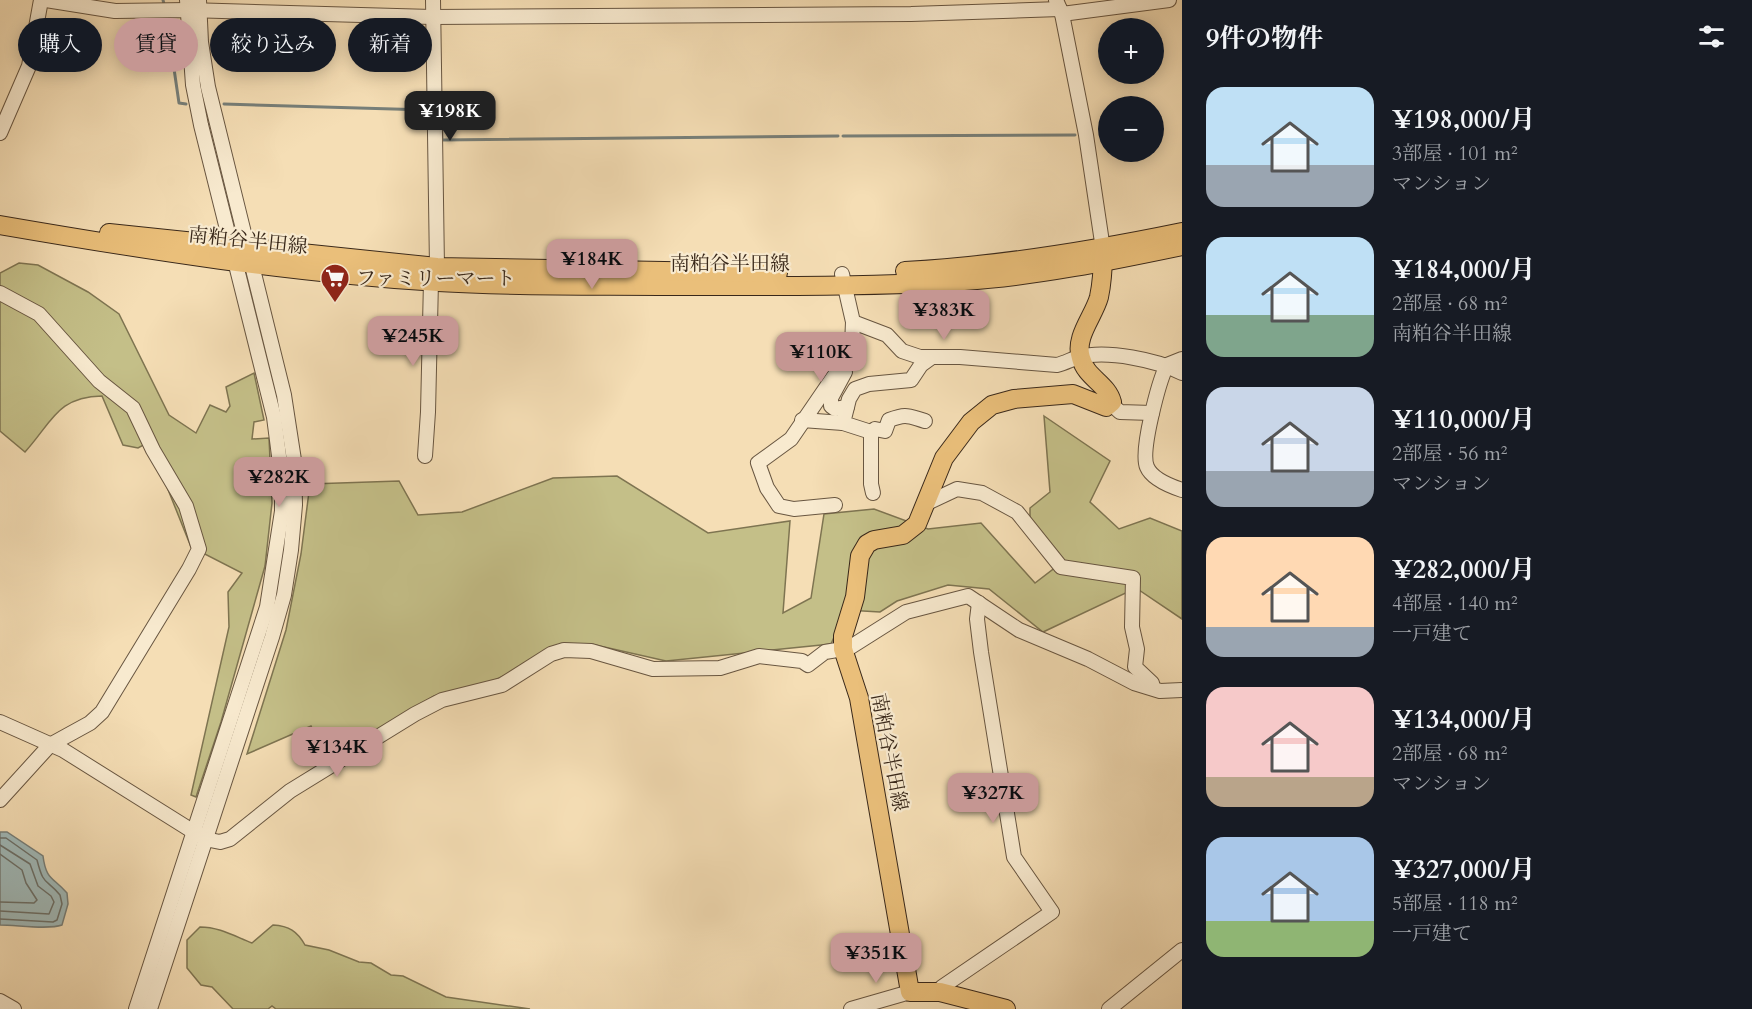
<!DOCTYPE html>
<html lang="ja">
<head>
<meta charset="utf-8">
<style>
  :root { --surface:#171b24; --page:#20242c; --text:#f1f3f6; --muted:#9ea1a6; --accent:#c59692 }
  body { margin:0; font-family:Cardo,"Noto Serif JP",serif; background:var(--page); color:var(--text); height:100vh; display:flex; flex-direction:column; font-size:22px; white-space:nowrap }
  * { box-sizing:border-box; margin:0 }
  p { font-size:20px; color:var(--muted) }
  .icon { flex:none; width:33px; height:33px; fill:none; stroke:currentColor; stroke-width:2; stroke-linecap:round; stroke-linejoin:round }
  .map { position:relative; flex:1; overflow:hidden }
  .side { display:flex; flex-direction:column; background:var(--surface); width:570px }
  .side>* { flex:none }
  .guide { position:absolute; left:18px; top:18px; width:570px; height:54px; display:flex; gap:12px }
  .buttons { position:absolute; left:1098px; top:18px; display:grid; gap:12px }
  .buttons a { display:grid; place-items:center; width:66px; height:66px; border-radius:50%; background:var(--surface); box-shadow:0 3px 15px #0003; font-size:30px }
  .price { position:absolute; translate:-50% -51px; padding:0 14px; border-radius:12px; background:var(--accent); color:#111; font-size:20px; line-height:39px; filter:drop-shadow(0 2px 3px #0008) }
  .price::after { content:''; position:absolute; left:50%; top:36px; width:18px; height:14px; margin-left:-9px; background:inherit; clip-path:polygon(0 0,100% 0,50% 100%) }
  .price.selected { background:#222; color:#fff }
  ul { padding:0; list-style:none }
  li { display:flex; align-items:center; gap:18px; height:150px; padding:0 24px }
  li span { display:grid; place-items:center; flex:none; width:168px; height:120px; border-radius:18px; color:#555 }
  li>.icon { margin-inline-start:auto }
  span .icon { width:72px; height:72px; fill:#fffc; stroke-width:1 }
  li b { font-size:26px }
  h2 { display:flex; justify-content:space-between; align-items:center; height:72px; padding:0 24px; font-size:26px }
  .pill { padding:0 21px; border-radius:27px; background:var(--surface); box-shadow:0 3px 15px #0003; font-size:21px; line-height:54px }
  .pill.selected { background:var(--accent); color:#111 }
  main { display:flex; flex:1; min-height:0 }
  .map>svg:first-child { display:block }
  .green { fill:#c4bf88; stroke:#7e7451; stroke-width:1.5 }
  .water { fill:#a0b9b8; stroke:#777f79; stroke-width:1.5 }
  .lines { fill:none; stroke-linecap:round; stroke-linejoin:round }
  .shore { stroke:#6c7069; stroke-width:1.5 }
  .stream { stroke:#777f79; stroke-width:3 }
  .minor-casing { stroke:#685641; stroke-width:16 }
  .major-casing { stroke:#39281a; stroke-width:20 }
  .minor { stroke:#f8eacf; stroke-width:14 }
  .major { stroke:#eabf7a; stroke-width:18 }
  .labels { text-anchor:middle; stroke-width:4.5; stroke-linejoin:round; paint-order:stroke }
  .street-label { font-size:20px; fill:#39281a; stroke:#f8eacf }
  .poi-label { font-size:20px; fill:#39281a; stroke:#f8eacf; text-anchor:start }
</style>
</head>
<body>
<main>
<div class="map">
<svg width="1182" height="1009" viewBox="0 0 1182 1009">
  <rect width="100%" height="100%" fill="#f5deb5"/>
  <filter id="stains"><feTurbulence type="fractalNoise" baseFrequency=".00333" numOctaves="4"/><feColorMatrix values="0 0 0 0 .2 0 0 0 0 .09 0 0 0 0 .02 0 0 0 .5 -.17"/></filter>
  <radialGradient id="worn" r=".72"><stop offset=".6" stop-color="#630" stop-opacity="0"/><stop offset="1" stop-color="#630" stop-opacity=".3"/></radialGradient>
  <!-- green -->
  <g class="green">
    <path d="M19,263L38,265L88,292L119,314L169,415L196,433L210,405L226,412L230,406L226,387L254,373L264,420L254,422L252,439L269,438L272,503L265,566L221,722L196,797L191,795L229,627L228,592L242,573L191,547L149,442L138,448L123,445L102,396C57,397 53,421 25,452L0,431V273Z"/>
    <path d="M1044,416L1110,461L1090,502L1119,529L1150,518L1182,531V619L1136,588L1043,632L989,589L948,585L897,601L880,612L846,610L831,644L666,661L591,644L567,646L495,680L434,696L327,760L311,726L247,754L286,630L301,554L310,484L399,481L418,515L462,512L553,478L617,476L708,533L790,521L783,613L811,598L824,514L874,509L928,529L981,523L1035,583L1061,563L1030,524V508L1050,492Z"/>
    <path d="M273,925C289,926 297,931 305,945L329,950L359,962L371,963L391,975L403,976L446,997L530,1009H276L272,1006L268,1009H233L212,987L201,985L187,968V940L200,927C219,927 234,936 252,943Z"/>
  </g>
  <!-- water -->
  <path class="water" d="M0,832H7L43,856C46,880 53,877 67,893L68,904L62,925C48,930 17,925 0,925Z"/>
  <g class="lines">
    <!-- shore -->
    <g class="shore">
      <path d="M0,838H6L37,860C44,887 45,877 60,895L62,904L57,920L53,922L0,919"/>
      <path d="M0,845L30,864L38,886L51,896L54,902L49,914L0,911"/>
      <path d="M0,854L22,870L26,883L37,900L34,903L0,902"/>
    </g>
    <!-- stream -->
    <g class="stream">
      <path d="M163,0L165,8"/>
      <path d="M166,14L179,103L186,104"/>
      <path d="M224,104L428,110"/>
      <path d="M441,114L442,140L838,136"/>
      <path d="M843,136L1075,135"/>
    </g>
    <!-- minor casing -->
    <g class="minor-casing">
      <g id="minor">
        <path d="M46,0L115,11L188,10L432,17L911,14L1060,9"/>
        <path d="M433,0L437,267"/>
        <path d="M1056,0L1062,14L1086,135L1103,249"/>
        <path d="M1062,14L1169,0"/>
        <path d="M0,133L29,66L41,0"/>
        <path d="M842,274L853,322L887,335L902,351L920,357H960L1057,365C1065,363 1072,359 1079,357C1108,350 1157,360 1182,373"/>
        <path d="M0,293L39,314L99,381L133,408L153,450L186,506L199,549L189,569L102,712L90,723L50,745L0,800"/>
        <path d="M1182,359L1167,365C1159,381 1140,451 1147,467C1152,479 1170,486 1182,490"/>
        <path d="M845,372L831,398V406L835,409L847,407"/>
        <path d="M1110,403L1120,412L1152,413"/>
        <path d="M802,420L843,423"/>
        <path d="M871,432L843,423L849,399L855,389L869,384L911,380L921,365L932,357"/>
        <path d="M425,456L428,412L431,281"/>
        <path d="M873,493L871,484V432L875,429L885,431L889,420C907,413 908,416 925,421"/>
        <path d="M925,504L957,489L982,493L1017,512L1061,567L1133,578L1132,627L1137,649L1135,667L1152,683L1153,688"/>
        <path d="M835,505L794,509L779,506L767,488L758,463L791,439L845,360L852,345L853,322"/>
        <path d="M0,722L63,750L205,839L220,842L230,839L290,791L415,714L442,700L502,685L551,654L564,650L591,651L653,669L720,668L759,656L802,661L808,665L825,652L849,648L906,612L968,596L1019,630L1088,659L1134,683L1160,691L1182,690"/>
        <path d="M940,992L942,987L1052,912L1014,857L981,652L977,619L979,603"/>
        <path d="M0,1001L14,1009"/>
        <path d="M136,1009L267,607L282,511V479L274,417L201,125L193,85L187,0"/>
        <path d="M150,1009L272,637L284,595L291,550L295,505L294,460L284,395L208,87L201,42L199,0"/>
        <path d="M851,1009L910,992"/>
        <path d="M1109,1009L1182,950"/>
      </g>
    </g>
    <!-- major casing -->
    <g class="major-casing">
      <g id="major">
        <path d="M0,225C145,250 291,273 438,282C520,287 602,285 683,286C776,286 871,287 964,281C1037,276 1110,261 1182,246"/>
        <path d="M109,233L437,267L778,273"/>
        <path d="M905,271C998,266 1090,251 1182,232"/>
        <path d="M1006,1009L940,992H910L859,698L843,649V636L855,597L860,556L867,544L874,540L903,535L917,524L944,458L971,422L992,405L1014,399L1073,394L1106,407L1112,402C1107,383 1086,378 1081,358C1074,337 1094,316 1099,297C1102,283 1103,266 1103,251"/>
      </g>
    </g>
    <!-- minor -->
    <use href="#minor" class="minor"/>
    <!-- major -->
    <use href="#major" class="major"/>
  </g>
  <!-- icons -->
  <defs>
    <g id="supermarket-pin" transform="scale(1.5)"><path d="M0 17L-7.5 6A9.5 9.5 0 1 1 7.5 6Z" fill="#8f2418" stroke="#f8eacf"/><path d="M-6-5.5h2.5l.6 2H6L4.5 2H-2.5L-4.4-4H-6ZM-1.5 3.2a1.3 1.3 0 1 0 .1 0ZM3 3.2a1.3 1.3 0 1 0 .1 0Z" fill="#fff"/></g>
  </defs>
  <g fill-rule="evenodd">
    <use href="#supermarket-pin" x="335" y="278"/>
  </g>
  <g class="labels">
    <!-- street labels -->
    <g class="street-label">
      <text transform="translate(248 240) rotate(6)" y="7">南粕谷半田線</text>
      <text x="730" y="270">南粕谷半田線</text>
      <text transform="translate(890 752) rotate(79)" y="7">南粕谷半田線</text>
    </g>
    <!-- poi labels -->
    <g class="poi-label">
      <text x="356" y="285">ファミリーマート</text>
    </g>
  </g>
  <rect width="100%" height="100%" filter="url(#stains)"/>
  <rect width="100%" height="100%" fill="url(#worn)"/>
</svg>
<div class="buttons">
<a>+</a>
<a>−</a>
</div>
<b class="price selected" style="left:450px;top:142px">¥198K</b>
<b class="price" style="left:592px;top:290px">¥184K</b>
<b class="price" style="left:944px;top:341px">¥383K</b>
<b class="price" style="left:413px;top:367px">¥245K</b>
<b class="price" style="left:821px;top:383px">¥110K</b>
<b class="price" style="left:279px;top:508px">¥282K</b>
<b class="price" style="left:337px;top:778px">¥134K</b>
<b class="price" style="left:993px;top:824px">¥327K</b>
<b class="price" style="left:876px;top:984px">¥351K</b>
<div class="guide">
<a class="pill">購入</a>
<a class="pill selected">賃貸</a>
<a class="pill">絞り込み</a>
<a class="pill">新着</a>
</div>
</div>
<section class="side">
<h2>9件の物件<svg class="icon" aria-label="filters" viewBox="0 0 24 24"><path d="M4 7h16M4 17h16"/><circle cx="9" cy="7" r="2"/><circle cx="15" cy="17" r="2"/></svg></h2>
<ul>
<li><span style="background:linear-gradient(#bfe0f5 65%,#9aa5b1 0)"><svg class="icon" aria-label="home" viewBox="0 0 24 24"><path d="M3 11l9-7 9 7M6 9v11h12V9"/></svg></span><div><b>¥198,000/月</b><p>3部屋 · 101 m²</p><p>マンション</p></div></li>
<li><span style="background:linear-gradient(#bfe0f5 65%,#7fa58c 0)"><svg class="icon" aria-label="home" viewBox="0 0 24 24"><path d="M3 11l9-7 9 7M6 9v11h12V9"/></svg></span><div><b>¥184,000/月</b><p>2部屋 · 68 m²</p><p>南粕谷半田線</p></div></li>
<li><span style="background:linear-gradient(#c9d6e8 70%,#9aa5b1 0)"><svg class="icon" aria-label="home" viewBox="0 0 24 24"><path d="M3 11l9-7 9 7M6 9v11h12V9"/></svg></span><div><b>¥110,000/月</b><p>2部屋 · 56 m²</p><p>マンション</p></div></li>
<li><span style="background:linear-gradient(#ffd9b3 75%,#9aa5b1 0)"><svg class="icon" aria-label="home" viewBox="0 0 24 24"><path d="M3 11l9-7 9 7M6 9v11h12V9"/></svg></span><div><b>¥282,000/月</b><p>4部屋 · 140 m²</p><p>一戸建て</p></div></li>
<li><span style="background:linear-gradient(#f6c9c9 75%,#b9a48a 0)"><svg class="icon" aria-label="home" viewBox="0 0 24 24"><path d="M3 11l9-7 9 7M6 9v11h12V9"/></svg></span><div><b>¥134,000/月</b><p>2部屋 · 68 m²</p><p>マンション</p></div></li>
<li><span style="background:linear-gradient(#a9c7e8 70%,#8fb573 0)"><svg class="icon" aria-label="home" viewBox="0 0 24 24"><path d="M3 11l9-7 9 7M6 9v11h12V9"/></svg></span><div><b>¥327,000/月</b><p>5部屋 · 118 m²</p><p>一戸建て</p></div></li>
</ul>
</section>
</main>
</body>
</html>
